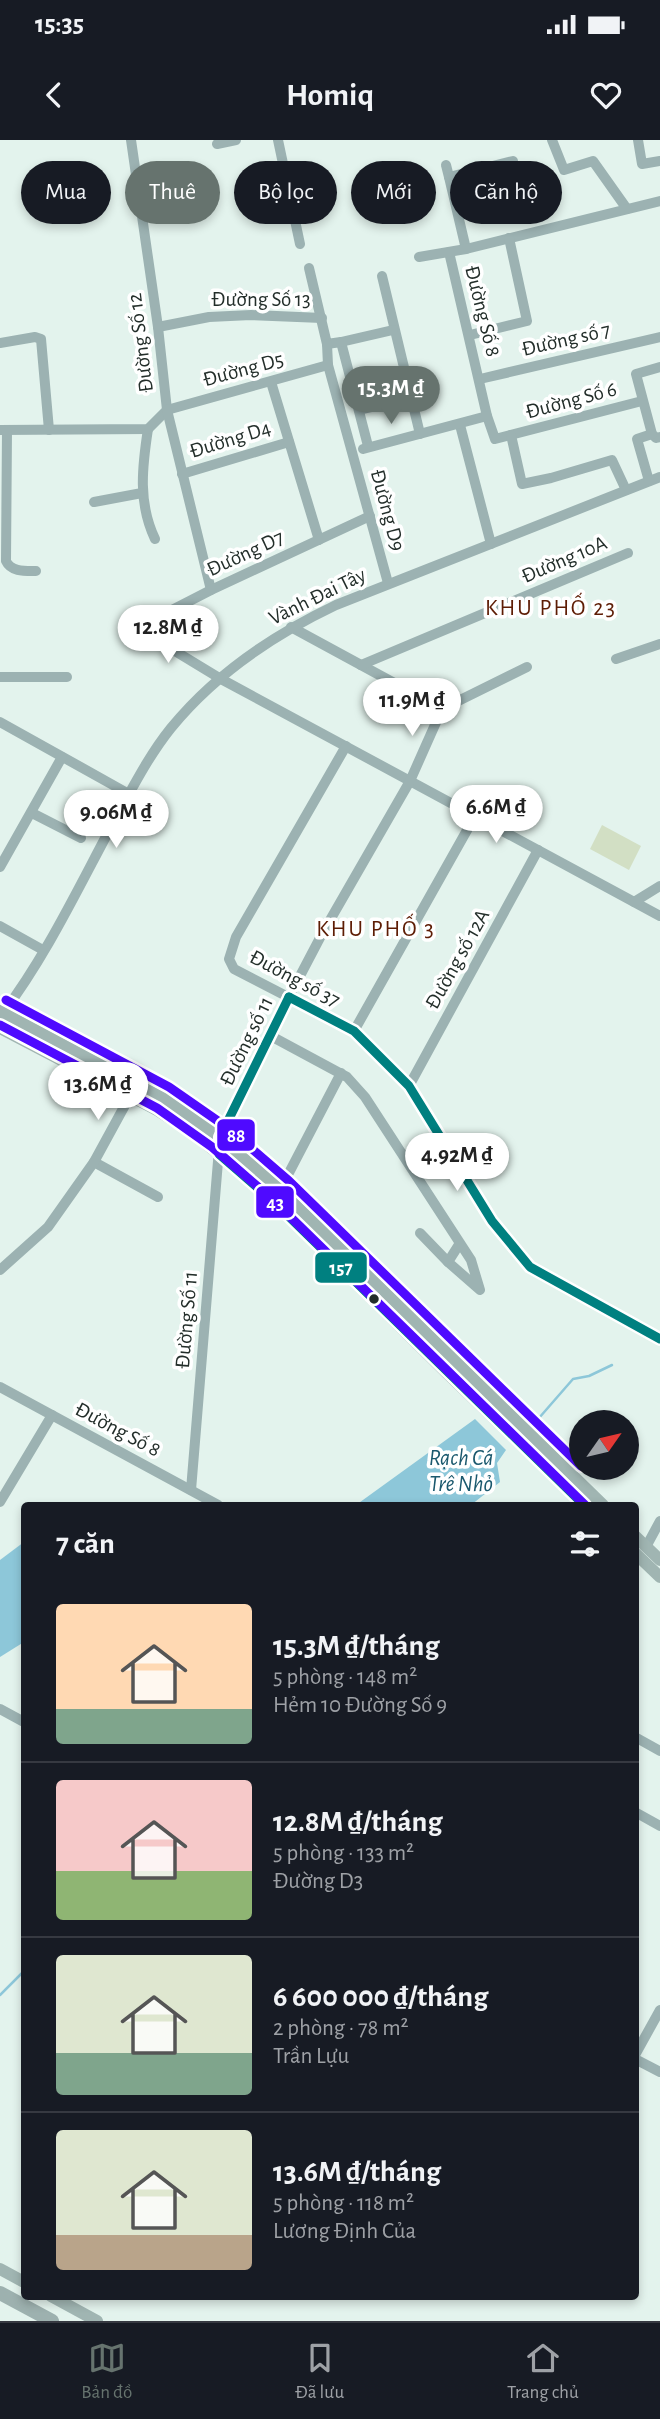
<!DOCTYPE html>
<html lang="vi">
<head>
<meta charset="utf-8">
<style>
  :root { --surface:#171b24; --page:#20242c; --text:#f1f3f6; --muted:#9ea1a6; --line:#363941; --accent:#66736e }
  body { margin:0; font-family:"Alegreya Sans",sans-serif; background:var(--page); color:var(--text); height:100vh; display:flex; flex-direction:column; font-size:26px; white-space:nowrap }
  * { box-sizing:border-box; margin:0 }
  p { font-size:23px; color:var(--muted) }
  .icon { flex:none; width:38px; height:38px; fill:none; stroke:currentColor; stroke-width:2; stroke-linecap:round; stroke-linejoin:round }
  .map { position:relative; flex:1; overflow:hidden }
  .panel { position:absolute; left:21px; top:1362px; width:618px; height:798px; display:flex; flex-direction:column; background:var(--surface); border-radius:7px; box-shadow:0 4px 10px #0003 }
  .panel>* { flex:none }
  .hud { position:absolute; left:21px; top:21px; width:620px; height:63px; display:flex; gap:14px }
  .needle { width:46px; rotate:56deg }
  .tools { position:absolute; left:569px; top:1270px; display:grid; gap:14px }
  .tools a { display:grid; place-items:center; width:70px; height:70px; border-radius:50%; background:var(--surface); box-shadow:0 4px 10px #0003; font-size:35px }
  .price { position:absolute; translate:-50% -60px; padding:0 16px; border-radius:24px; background:#fff; color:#222; font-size:23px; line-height:46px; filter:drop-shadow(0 2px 4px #0008) }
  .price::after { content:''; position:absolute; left:50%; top:42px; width:21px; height:16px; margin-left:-10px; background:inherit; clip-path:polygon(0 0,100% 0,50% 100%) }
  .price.active { background:var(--accent); color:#fff }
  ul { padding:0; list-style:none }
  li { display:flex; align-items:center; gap:21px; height:175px; padding:0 35px }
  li+li { border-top:2px solid var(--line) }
  li span { display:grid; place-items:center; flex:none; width:196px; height:140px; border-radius:7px; color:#555 }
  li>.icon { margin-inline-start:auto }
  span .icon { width:84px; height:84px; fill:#fffc; stroke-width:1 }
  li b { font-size:30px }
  h2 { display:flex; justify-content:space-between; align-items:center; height:84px; padding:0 35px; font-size:30px }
  .tag { padding:0 24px; border-radius:32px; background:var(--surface); box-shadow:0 4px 10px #0003; font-size:24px; line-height:63px }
  .tag.active { background:var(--accent); color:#fff }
  .status { display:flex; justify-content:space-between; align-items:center; height:49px; padding:0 35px; background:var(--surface); direction:ltr }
  .status svg { height:19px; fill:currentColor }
  header { display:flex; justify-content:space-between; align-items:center; height:91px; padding:0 35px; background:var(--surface); font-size:32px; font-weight:700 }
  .tab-bar { display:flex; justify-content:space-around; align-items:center; height:98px; border-top:2px solid var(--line); background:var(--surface); font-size:19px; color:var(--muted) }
  .tab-bar a { display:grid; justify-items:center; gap:4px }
  .tab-bar .active { color:var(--accent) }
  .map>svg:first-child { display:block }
  .green { fill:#d2dfc4 }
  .water { fill:#8dc7d9 }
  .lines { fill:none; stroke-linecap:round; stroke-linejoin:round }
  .stream { stroke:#8dc7d9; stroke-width:2.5 }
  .minor { stroke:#9cb2b2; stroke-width:10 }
  .major { stroke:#a0b5b2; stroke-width:12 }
  .highway { stroke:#9db1af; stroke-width:14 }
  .bus-1-casing { stroke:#fff; stroke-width:14 }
  .bus-2-casing { stroke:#fff; stroke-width:14 }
  .bus-3-casing { stroke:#fff; stroke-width:14 }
  .bus-1 { stroke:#008080; stroke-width:9 }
  .bus-2 { stroke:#4f0aff; stroke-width:9 }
  .bus-3 { stroke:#4f0aff; stroke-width:9 }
  .bus-dot { fill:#232e2a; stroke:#fff; stroke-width:2.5 }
  .labels { text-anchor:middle; stroke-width:7; stroke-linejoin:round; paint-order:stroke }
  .street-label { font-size:21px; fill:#232e2a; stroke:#fff }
  .neighbourhood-label { font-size:23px; letter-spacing:2px; fill:#5d1c04; stroke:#fff }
  .water-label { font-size:23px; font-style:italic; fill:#1b596e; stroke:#fff }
  .line-badge { stroke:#fff; stroke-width:2.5 }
  .badge-label { font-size:19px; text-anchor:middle; font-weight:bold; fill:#fff }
</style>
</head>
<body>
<div class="status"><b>15:35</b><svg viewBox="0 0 49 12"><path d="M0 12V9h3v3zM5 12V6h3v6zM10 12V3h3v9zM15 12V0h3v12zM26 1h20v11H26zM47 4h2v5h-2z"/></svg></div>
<header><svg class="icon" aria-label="back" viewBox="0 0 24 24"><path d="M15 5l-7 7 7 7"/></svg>Homiq<svg class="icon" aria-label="heart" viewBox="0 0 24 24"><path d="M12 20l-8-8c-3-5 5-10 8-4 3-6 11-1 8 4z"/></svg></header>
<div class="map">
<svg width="660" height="2181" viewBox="0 0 660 2181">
  <rect width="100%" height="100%" fill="#e3f3ed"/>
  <!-- green -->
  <path class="green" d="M602,685L641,706L629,730L590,709Z"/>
  <!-- water -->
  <g class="water">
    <path d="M475,1279L506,1310L497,1323L500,1342L471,1365H356Z"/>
    <path d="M24,1402V1502L0,1517V1420Z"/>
  </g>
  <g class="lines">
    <!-- stream -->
    <g class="stream">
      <path d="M527,1287L539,1278L573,1239L589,1236L612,1225"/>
      <path d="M0,1855L24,1831"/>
    </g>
    <!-- minor -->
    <g class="minor">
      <path d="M278,0L300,104"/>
      <path d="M552,0L564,30L593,21L627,69"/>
      <path d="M638,0L642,24L660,21"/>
      <path d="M217,4L236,0"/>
      <path d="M446,25L449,37"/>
      <path d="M466,109L449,37L513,21"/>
      <path d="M449,112L487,276L495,299L642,261"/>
      <path d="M419,117L466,109L660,61"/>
      <path d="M309,128L327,204L341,202L368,306"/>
      <path d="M382,136L420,294"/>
      <path d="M158,187L209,177L251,175L322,178"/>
      <path d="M470,195L527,181L509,98"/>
      <path d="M341,202L393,190"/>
      <path d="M0,203L35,197L41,199L49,290"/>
      <path d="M327,204L328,225L388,443"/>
      <path d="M660,227L636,234L652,294L656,298L660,297"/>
      <path d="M480,239L660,197"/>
      <path d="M271,242L319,400"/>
      <path d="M359,270L411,258"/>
      <path d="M460,285L491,404"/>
      <path d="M148,289C142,328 138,363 155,399"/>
      <path d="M0,290L148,289L167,270L158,187L131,0"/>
      <path d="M7,290L6,421C11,432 25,431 36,431"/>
      <path d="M511,295L522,344L551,338L612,320L626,350"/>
      <path d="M363,309L487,276"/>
      <path d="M182,334L289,302"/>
      <path d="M649,341L637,299L652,294"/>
      <path d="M94,362L142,353"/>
      <path d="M211,450L167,270L328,225"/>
      <path d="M123,487L137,488L221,539L660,776"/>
      <path d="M291,487L442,569"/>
      <path d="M137,488L211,450L370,376"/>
      <path d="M616,519L660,504"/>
      <path d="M361,525L628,413"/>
      <path d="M0,537H67"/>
      <path d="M0,582L129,654"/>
      <path d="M346,606L236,797L229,819L234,829L354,891L409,946L492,1081L530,1127L660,1199"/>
      <path d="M32,673L81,698"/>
      <path d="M0,727L62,617"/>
      <path d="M634,762L660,746"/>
      <path d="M0,786L43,810"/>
      <path d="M0,877C47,816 81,742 118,674C134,645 150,614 171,588C215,534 273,495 336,465L660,337"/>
      <path d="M354,891L475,676"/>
      <path d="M269,895L347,937L365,957L471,1120L480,1150L448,1122L460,1103"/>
      <path d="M409,946L538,710"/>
      <path d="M94,1022L158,1057"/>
      <path d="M280,1050L341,933"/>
      <path d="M420,1093L448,1122"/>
      <path d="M0,1130L48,1087L94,1022L130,956"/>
      <path d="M0,1247L218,1365"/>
      <path d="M191,1350L220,997L269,895L322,794L410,641L442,569L527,527"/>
      <path d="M0,1362L52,1275"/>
      <path d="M646,1407L660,1381"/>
      <path d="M0,1569L24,1582"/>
      <path d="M635,1597L660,1611"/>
      <path d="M635,1672L660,1686"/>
      <path d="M635,1915L660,1870"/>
      <path d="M635,1919L660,1932"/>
    </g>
    <!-- major -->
    <g class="major">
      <path d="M0,871L163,958L220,997L280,1050L603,1365"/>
      <path d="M0,888L157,970L190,991L219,1014L273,1061L447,1233L584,1365"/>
      <path d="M635,1396L660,1420"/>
      <path d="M635,1413L660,1437"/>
      <path d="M0,2129L24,2142"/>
      <path d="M51,2156L97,2181"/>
    </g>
    <!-- highway -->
    <path class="highway" d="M0,2153L52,2181"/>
    <!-- bus-1 casing -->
    <g class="bus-1-casing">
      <g id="bus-1">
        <path d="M289,857L220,997L219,1014L273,1061L584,1365"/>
        <path d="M289,857L354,891L409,946L492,1081L530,1127L660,1199"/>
      </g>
    </g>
    <!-- bus-2 casing -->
    <g class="bus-2-casing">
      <path id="bus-2" d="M0,885L157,968L212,1007L272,1059L585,1365"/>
    </g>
    <!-- bus-3 casing -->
    <g class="bus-3-casing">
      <path id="bus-3" d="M6,860L169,947L228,988L289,1041L581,1326"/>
    </g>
    <!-- bus-1 -->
    <use href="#bus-1" class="bus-1"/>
    <!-- bus-2 -->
    <use href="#bus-2" class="bus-2"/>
    <!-- bus-3 -->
    <use href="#bus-3" class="bus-3"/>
  </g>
  <!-- markers -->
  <circle class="bus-dot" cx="374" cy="1159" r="6"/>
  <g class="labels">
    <!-- street labels -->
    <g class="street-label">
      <text x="261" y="166">Đường Số 13</text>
      <text transform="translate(483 171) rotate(76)" y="7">Đường Số 8</text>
      <text transform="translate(566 199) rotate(-13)" y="7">Đường số 7</text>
      <text transform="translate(140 203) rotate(-97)" y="7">Đường Số 12</text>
      <text transform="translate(243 229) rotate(-15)" y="7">Đường D5</text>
      <text transform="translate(571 260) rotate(-15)" y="7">Đường Số 6</text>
      <text transform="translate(230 299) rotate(-17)" y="7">Đường D4</text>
      <text transform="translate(388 370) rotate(75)" y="7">Đường D9</text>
      <text transform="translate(245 413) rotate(-25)" y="7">Đường D7</text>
      <text transform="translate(564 419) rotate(-23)" y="7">Đường 10A</text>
      <text transform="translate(317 456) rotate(-26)" y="7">Vành Đai Tây</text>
      <text transform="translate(457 819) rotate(-61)" y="7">Đường số 12A</text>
      <text transform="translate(295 838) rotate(28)" y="7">Đường số 37</text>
      <text transform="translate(246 901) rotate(-64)" y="7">Đường số 11</text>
      <text transform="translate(186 1180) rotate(-85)" y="7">Đường Số 11</text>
      <text transform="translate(118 1289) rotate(28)" y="7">Đường Số 8</text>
    </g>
    <!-- neighbourhood labels -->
    <g class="neighbourhood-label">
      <text x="551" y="475">KHU PHỐ 23</text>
      <text x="376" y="796">KHU PHỐ 3</text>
    </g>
    <!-- water labels -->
    <g class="water-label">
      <text x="461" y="1325">Rạch Cá<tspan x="461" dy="26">Trê Nhỏ</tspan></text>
    </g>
  </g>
  <g class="line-badge">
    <rect x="216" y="978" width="40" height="34" rx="7" fill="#4f0aff"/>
    <rect x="255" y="1045" width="40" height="34" rx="7" fill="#4f0aff"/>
    <rect x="314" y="1111" width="54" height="33" rx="7" fill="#008080"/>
  </g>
  <g class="badge-label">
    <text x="236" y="1002">88</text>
    <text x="275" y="1069">43</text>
    <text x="341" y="1134">157</text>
  </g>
</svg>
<div class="tools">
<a><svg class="needle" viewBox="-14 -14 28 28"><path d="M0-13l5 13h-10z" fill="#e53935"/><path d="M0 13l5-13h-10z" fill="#9ea1a6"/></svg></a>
</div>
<b class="price active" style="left:391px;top:286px">15.3M ₫</b>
<b class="price" style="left:168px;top:525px">12.8M ₫</b>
<b class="price" style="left:412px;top:598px">11.9M ₫</b>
<b class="price" style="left:496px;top:705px">6.6M ₫</b>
<b class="price" style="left:116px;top:710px">9.06M ₫</b>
<b class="price" style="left:98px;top:982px">13.6M ₫</b>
<b class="price" style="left:457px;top:1053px">4.92M ₫</b>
<div class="hud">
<a class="tag">Mua</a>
<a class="tag active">Thuê</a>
<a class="tag">Bộ lọc</a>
<a class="tag">Mới</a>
<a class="tag">Căn hộ</a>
</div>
<section class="panel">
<h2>7 căn<svg class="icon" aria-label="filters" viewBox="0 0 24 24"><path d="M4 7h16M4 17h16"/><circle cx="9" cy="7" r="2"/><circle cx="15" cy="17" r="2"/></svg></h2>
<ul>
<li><span style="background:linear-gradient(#ffd9b3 75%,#7fa58c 0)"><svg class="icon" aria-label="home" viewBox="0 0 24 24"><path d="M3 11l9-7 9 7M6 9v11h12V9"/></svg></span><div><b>15.3M ₫/tháng</b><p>5 phòng · 148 m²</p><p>Hẻm 10 Đường Số 9</p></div></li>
<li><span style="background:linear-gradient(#f6c9c9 65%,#8fb573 0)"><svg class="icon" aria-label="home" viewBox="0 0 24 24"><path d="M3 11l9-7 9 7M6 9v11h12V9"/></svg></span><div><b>12.8M ₫/tháng</b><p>5 phòng · 133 m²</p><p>Đường D3</p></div></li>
<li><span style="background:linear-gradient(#dfe7d0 70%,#7fa58c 0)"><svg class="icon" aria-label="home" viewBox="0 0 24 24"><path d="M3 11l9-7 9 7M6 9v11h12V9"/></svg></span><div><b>6 600 000 ₫/tháng</b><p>2 phòng · 78 m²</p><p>Trần Lựu</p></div></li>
<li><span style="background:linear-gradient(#dfe7d0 75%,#b9a48a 0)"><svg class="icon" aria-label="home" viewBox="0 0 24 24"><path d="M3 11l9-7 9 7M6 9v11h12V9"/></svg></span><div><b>13.6M ₫/tháng</b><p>5 phòng · 118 m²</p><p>Lương Định Của</p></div></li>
</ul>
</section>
</div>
<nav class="tab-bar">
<a class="active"><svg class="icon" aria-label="map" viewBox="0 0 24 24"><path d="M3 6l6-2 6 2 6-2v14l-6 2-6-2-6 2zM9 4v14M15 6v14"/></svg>Bản đồ</a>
<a><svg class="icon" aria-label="saved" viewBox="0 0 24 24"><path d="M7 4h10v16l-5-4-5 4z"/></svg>Đã lưu</a>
<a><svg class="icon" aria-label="home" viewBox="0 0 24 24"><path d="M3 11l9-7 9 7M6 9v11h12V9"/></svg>Trang chủ</a>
</nav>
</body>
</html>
